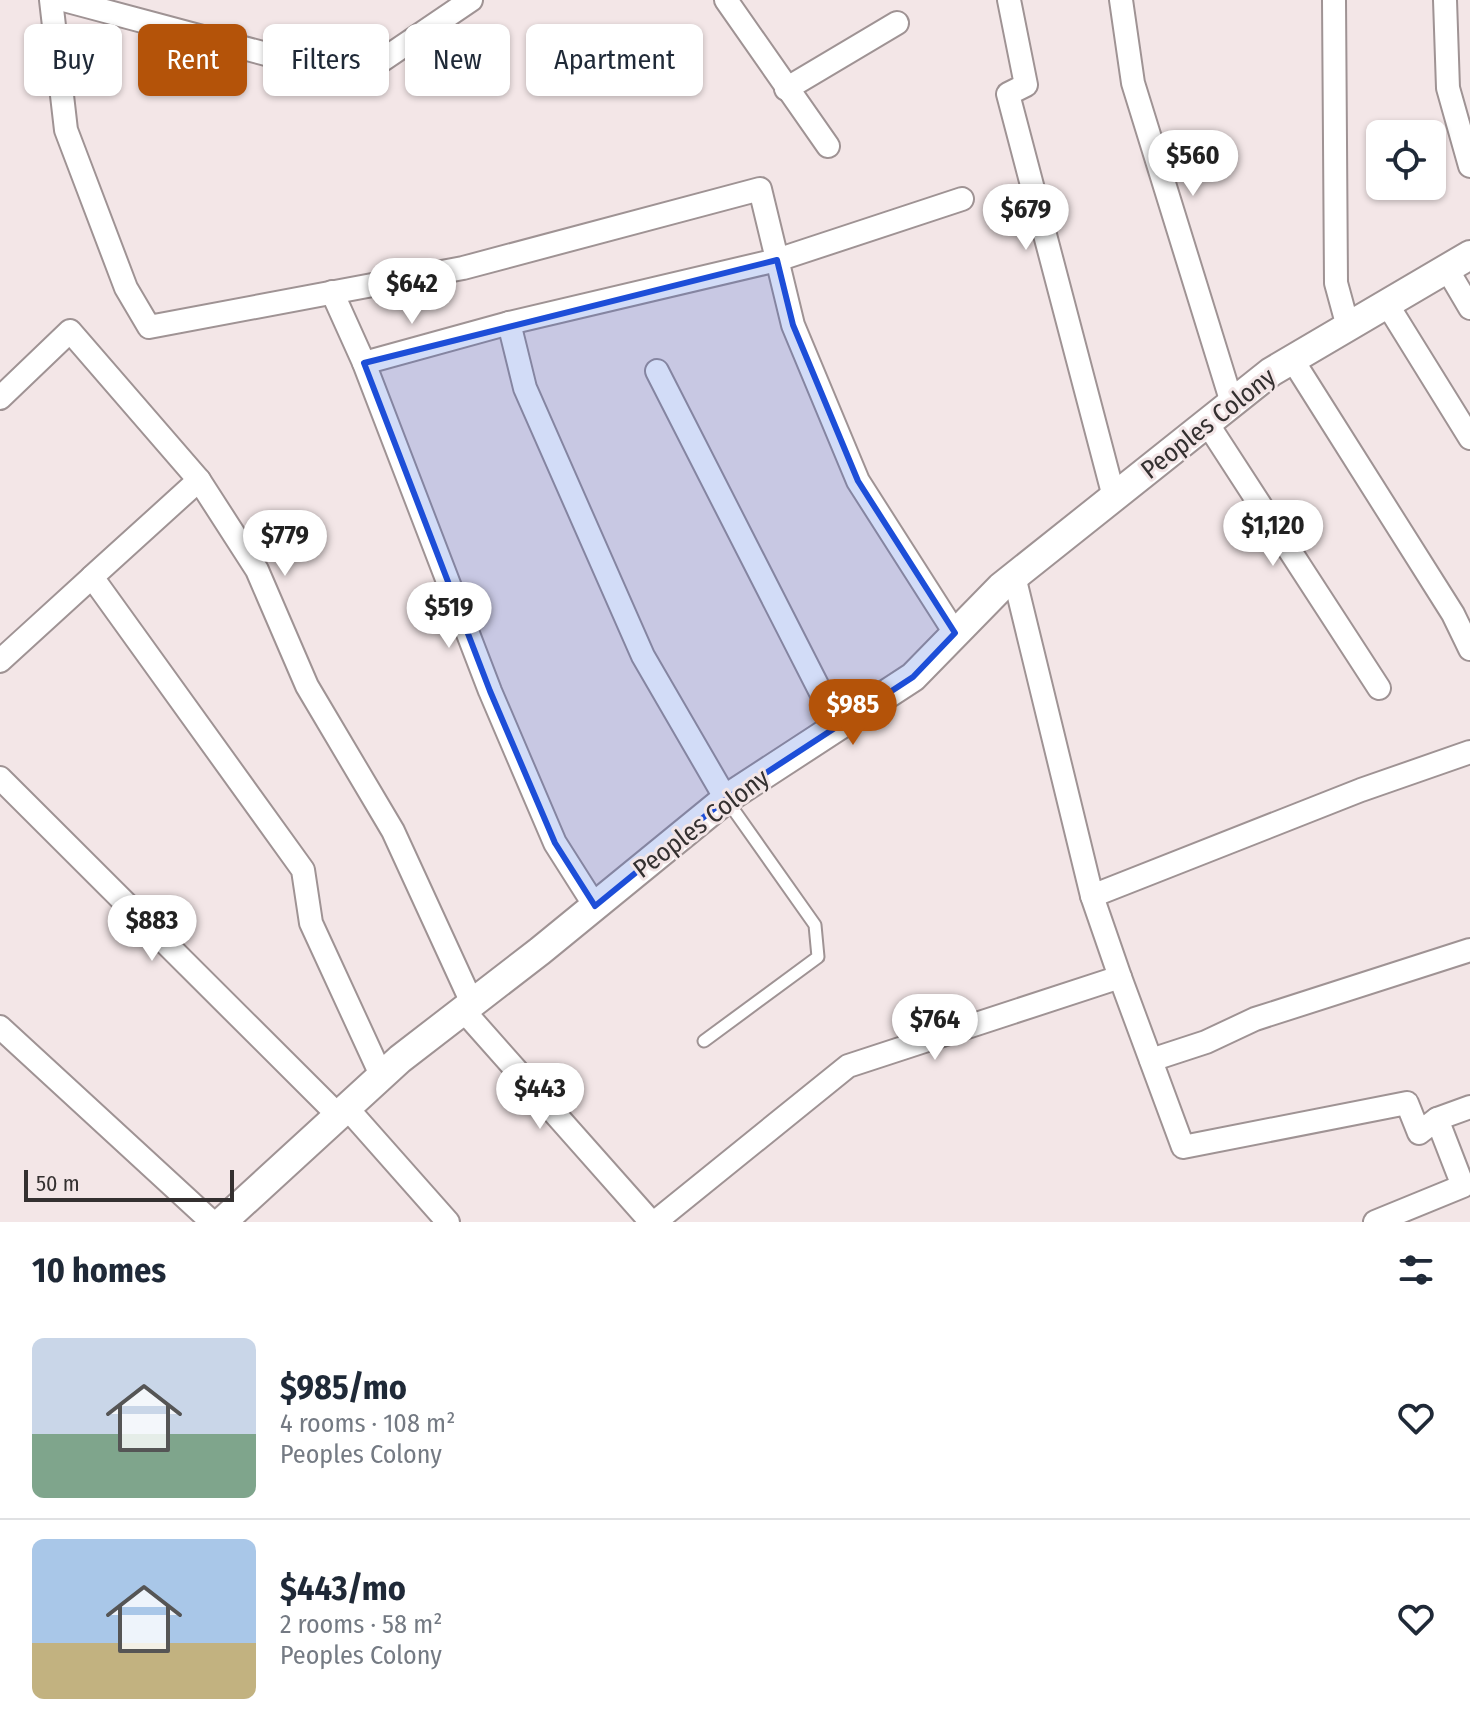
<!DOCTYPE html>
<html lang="en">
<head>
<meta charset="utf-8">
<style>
  :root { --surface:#fff; --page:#f6f6f7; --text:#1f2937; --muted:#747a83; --line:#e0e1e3; --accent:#b45309 }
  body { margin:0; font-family:"Fira Sans Condensed",sans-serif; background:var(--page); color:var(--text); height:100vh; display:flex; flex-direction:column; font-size:30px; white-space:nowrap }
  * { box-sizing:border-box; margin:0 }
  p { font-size:26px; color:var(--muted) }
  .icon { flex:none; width:44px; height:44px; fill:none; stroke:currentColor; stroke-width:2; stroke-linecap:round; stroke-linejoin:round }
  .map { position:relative; height:1222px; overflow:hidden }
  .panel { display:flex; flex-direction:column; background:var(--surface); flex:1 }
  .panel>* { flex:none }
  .banner { position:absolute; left:24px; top:24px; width:800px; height:72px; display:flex; gap:16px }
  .controls { position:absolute; left:1366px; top:120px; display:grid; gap:16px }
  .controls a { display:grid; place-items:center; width:80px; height:80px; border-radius:12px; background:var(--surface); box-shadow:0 2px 6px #0004; font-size:40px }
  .scale { position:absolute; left:24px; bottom:20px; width:210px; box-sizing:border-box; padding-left:8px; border:4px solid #343030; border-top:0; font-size:22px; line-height:28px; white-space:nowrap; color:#343030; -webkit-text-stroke:6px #f3e6e7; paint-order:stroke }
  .price { position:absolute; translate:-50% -68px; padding:0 18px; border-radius:28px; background:#fff; color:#222; font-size:26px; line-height:52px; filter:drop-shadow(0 2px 4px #0008) }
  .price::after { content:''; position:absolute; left:50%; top:48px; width:24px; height:18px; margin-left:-12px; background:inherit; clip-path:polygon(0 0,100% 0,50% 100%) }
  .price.current { background:var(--accent); color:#fff }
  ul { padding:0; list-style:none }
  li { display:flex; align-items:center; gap:24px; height:200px; padding:0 32px }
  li+li { border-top:2px solid var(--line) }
  li span { display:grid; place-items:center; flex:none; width:224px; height:160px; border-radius:12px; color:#555 }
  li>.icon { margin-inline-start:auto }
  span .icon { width:96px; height:96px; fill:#fffc; stroke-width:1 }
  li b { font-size:34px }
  h2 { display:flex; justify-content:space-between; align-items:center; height:96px; padding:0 32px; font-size:34px }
  .chip { padding:0 28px; border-radius:12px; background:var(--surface); box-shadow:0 2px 6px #0004; font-size:28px; line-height:72px }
  .chip.current { background:var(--accent); color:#fff }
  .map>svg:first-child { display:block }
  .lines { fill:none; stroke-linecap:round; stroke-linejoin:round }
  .service-casing { stroke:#9f9394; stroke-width:15 }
  .minor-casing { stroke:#9f9394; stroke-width:26 }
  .tertiary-casing { stroke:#9f9394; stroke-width:32 }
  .service { stroke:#fff; stroke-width:11 }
  .minor { stroke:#fff; stroke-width:22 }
  .tertiary { stroke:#fff; stroke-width:28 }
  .marked { fill:#1d4ed8; fill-opacity:0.2; stroke:#1d4ed8; stroke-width:6; stroke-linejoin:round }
  .labels { text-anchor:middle; stroke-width:6; stroke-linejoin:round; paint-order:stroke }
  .street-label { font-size:26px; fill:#343030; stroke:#f3e6e7 }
</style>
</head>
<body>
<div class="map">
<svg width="1470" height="1222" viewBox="0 0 1470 1222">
  <rect width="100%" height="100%" fill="#f3e6e7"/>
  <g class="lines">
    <!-- service casing -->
    <g class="service-casing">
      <path id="service" d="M704,1041L818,957L815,925L726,799"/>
    </g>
    <!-- minor casing -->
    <g class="minor-casing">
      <g id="minor">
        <path d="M51,0L66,130L126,288L149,327L463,268L760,189L793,325L858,481L955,633"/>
        <path d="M64,0L356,78L471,0"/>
        <path d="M726,0L828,146"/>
        <path d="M1009,0L1026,85L1008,94L1114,497"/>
        <path d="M1121,0L1133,83L1232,403"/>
        <path d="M1334,0L1336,283L1348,327"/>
        <path d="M1445,0L1448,88L1470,166"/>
        <path d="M786,89L897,23"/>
        <path d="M1447,269L1470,308"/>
        <path d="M332,292L364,363L509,323"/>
        <path d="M1387,304L1470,438"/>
        <path d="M1292,359L1453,614L1470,649"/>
        <path d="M364,363L490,691L555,843L595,906"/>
        <path d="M657,371L838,726"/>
        <path d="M0,398L70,331L199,480L257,570L307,686L393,831L472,1003"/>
        <path d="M1207,423L1379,688"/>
        <path d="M199,480L92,577L303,870L311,923L381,1075"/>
        <path d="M1014,576L1092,896L1361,790L1470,752"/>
        <path d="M0,661L92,577"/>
        <path d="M0,778L338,1115"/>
        <path d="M726,799L643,656L525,388L509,323L777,260L962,199"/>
        <path d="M1120,977L1183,1147L1407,1103L1419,1133L1437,1119L1470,1107"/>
        <path d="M463,1010L651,1222"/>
        <path d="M0,1027L212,1222"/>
        <path d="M1151,1060L1206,1042L1255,1019L1470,950"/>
        <path d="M347,1108L448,1222"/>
        <path d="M655,1222L848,1066L1120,977L1092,896"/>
        <path d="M1375,1222L1463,1186L1437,1119"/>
      </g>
    </g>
    <!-- tertiary casing -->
    <g class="tertiary-casing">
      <path id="tertiary" d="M222,1222L400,1059L540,951L726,799L913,677L1001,587L1271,372L1470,255"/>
    </g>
    <!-- service -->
    <use href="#service" class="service"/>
    <!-- minor -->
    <use href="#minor" class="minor"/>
    <!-- tertiary -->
    <use href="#tertiary" class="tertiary"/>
  </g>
  <!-- marked area -->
  <path class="marked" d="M777,260L793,325L858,481L955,633L913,677L726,799L595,906L555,843L490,691L364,363Z"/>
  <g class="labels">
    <!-- street labels -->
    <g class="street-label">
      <text transform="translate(1208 423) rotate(-38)" y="9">Peoples Colony</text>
      <text transform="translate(701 823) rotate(-37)" y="9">Peoples Colony</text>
    </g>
  </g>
</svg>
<div class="controls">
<a><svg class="icon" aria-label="locate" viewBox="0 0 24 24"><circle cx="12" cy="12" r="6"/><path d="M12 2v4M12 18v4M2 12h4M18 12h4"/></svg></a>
</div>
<div class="scale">50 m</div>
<b class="price" style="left:1193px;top:198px">$560</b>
<b class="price" style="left:1026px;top:252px">$679</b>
<b class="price" style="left:412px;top:326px">$642</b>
<b class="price" style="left:1273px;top:568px">$1,120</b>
<b class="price" style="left:285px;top:578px">$779</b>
<b class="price" style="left:449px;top:650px">$519</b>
<b class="price current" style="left:853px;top:747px">$985</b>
<b class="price" style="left:152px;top:963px">$883</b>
<b class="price" style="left:935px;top:1062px">$764</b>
<b class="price" style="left:540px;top:1131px">$443</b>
<div class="banner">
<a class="chip">Buy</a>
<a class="chip current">Rent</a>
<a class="chip">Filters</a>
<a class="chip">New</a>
<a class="chip">Apartment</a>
</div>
</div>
<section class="panel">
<h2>10 homes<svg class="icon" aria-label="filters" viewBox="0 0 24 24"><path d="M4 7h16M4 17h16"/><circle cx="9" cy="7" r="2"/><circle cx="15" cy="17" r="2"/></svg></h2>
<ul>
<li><span style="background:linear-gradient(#c9d6e8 60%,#7fa58c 0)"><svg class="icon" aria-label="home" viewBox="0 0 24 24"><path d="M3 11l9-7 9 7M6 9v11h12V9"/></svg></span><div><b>$985/mo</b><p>4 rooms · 108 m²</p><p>Peoples Colony</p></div><svg class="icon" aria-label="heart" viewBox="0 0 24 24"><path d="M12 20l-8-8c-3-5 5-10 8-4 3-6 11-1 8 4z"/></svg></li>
<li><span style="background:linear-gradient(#a9c7e8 65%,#c2b280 0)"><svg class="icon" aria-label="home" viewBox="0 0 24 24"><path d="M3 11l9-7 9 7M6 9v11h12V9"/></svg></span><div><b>$443/mo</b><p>2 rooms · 58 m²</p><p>Peoples Colony</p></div><svg class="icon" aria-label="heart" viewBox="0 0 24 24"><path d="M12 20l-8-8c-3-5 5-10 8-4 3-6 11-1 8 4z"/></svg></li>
</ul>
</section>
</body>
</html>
